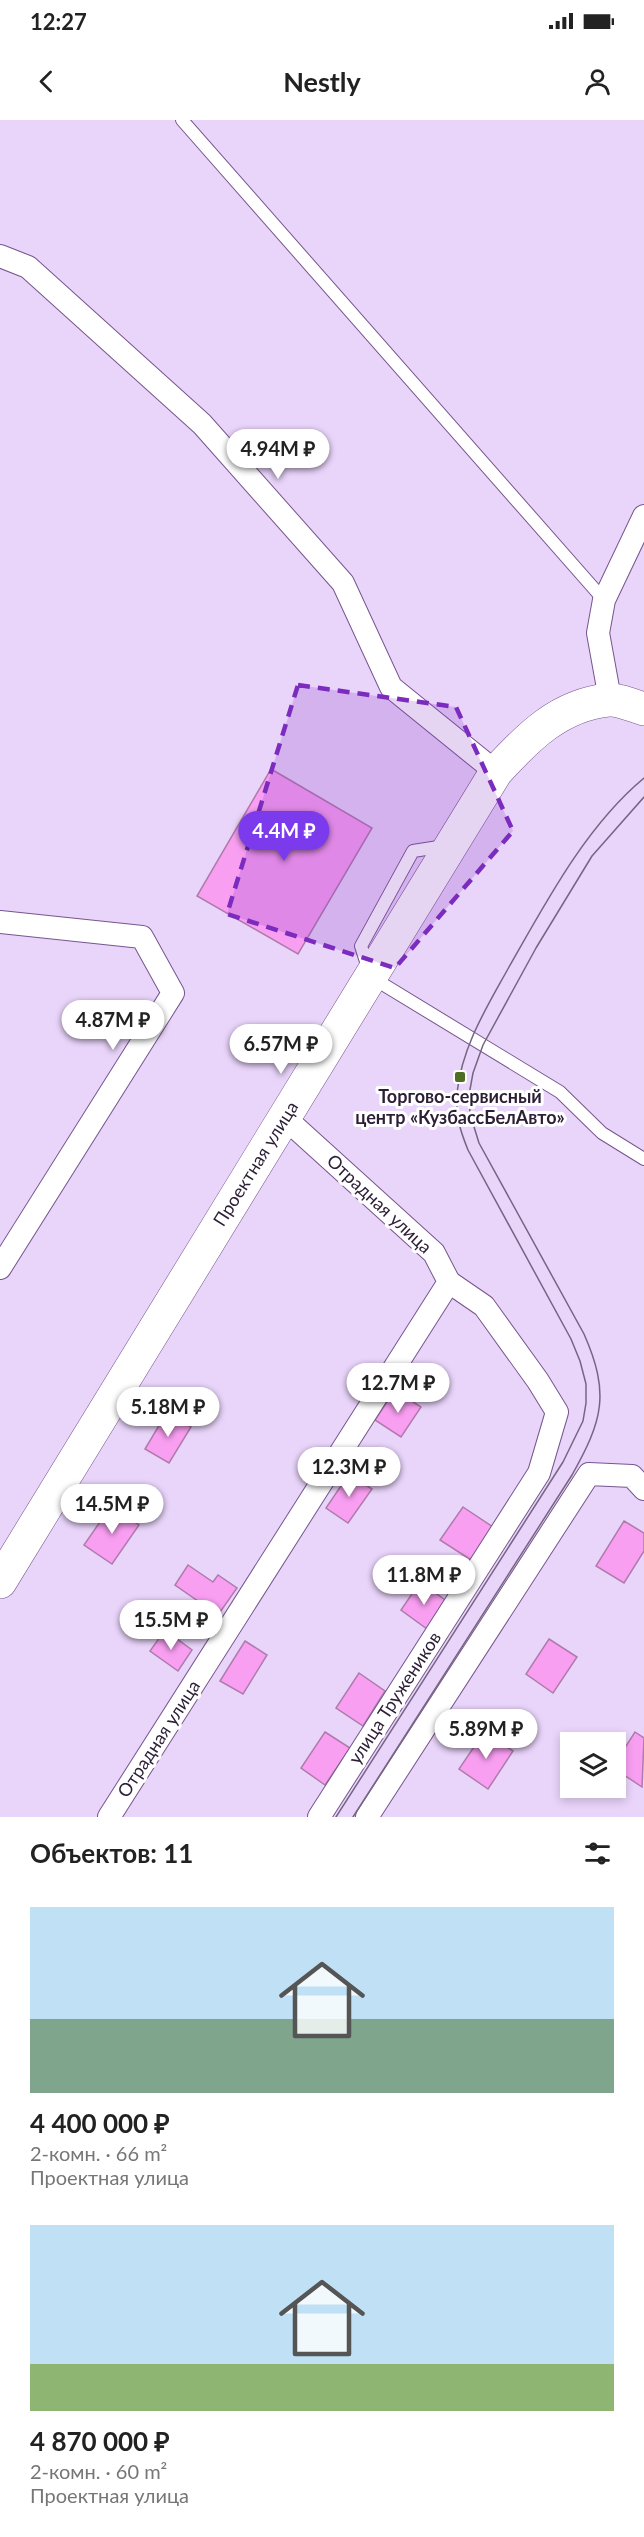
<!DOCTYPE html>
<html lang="ru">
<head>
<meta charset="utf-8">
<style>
  :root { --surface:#fff; --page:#f6f6f6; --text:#222; --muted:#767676; --accent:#7c3aed }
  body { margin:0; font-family:Lato,sans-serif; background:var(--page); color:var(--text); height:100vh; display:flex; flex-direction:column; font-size:22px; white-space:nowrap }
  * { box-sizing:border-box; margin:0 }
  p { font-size:20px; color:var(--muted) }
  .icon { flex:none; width:33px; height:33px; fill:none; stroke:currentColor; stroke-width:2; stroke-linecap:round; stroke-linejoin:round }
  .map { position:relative; height:1697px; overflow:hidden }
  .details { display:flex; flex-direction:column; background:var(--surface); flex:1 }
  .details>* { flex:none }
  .buttons { position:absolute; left:560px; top:1612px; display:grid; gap:12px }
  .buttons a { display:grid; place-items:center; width:66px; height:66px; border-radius:0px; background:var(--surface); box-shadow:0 3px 9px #0003; font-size:30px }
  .price { position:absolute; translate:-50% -51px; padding:0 14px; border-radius:21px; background:#fff; color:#222; font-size:20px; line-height:39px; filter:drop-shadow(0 2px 3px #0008) }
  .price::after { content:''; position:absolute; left:50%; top:36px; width:18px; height:14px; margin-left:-9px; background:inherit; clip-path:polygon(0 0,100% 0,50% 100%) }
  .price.current { background:var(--accent); color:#fff }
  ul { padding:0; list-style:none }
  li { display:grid; align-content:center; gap:12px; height:318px; padding:0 30px }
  li span { display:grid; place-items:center; height:186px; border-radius:0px; color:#555 }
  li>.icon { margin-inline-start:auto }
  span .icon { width:108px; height:108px; fill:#fffc; stroke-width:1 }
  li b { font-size:26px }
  h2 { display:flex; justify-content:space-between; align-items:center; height:72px; padding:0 30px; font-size:26px }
  .status { display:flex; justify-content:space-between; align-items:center; height:42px; padding:0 30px; background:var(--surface); direction:ltr }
  .status svg { height:16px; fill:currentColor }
  header { display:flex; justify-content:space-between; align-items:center; height:78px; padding:0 30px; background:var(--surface); font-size:27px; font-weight:700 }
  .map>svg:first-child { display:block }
  .building { fill:#f99ff2; stroke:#af7bab; stroke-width:1.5 }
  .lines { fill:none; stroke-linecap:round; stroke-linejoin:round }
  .lane-casing { stroke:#76568e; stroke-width:14 }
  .street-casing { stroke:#76568e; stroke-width:24 }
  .secondary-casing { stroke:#76568e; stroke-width:34 }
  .lane { stroke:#fff; stroke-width:12 }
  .street { stroke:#fff; stroke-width:22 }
  .secondary { stroke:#fff; stroke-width:33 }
  .tram { stroke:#756582; stroke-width:1.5 }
  .marked { fill:#7b2cbf; fill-opacity:0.2; stroke:#7b2cbf; stroke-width:4.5; stroke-dasharray:12 8; stroke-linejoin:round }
  .poi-dot { fill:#4e6e24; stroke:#fff; stroke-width:2 }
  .labels { text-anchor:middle; stroke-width:6; stroke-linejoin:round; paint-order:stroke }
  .poi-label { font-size:18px; font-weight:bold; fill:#2b1e35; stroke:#fff }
  .street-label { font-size:18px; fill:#2b1e35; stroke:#fff }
</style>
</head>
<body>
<div class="status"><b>12:27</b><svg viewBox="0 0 49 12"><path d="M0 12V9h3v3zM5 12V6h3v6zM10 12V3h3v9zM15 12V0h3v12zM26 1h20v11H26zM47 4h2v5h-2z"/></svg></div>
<header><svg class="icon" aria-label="back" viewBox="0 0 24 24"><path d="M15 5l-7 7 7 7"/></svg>Nestly<svg class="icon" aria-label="person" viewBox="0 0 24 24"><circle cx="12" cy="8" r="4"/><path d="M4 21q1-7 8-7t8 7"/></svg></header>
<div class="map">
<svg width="644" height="1697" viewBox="0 0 644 1697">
  <rect width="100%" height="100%" fill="#e9d4fa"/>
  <!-- building -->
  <g class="building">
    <path d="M271,649L372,708L298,834L197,776Z"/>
    <path d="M395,1270L421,1287L401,1317L375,1300Z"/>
    <path d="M167,1292L191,1307L169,1343L145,1329Z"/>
    <path d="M349,1354L372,1369L348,1403L326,1388Z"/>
    <path d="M111,1386L139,1405L112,1444L84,1425Z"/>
    <path d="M463,1387L493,1407L471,1440L440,1420Z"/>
    <path d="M624,1401L644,1413V1431L624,1463L596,1446Z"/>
    <path d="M188,1445L213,1462L218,1455L237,1468L218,1495L175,1465Z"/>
    <path d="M420,1462L448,1482L427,1509L401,1490Z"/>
    <path d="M165,1510L192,1530L178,1551L150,1531Z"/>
    <path d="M549,1519L577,1537L553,1573L526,1554Z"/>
    <path d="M245,1521L267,1535L243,1574L220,1561Z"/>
    <path d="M359,1553L385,1571L363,1606L336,1588Z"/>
    <path d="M325,1612L350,1628L325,1665L301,1648Z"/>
    <path d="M484,1612L513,1631L488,1669L459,1649Z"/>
    <path d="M635,1612L644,1618L642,1667L615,1649V1643Z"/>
  </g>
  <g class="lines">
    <!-- lane casing -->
    <g class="lane-casing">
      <g id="lane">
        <path d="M182,0L604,480"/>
        <path d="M445,726L413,731L361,826L371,857L560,972L602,1013L644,1039"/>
      </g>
    </g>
    <!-- street casing -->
    <g class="street-casing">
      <g id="street">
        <path d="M0,136L28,147L202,304L343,463L391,567L496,652"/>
        <path d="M610,579L598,513L604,480L644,396"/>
        <path d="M0,802L142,817L173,873L0,1148"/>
        <path d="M109,1697L449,1162L434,1133L285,998"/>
        <path d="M319,1697L539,1353L557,1292L538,1261L484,1186L449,1162"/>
        <path d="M367,1697L589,1354L632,1356L644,1369"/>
      </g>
    </g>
    <!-- secondary casing -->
    <g class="secondary-casing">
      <path id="secondary" d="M0,1462L496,652C527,618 559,585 608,580C618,579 634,586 644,589"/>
    </g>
    <!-- lane -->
    <use href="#lane" class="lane"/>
    <!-- street -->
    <use href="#street" class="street"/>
    <!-- secondary -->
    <use href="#secondary" class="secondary"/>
    <!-- tram -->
    <g class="tram">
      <path d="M336,1697L563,1342L583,1301L586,1283V1264L580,1241L571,1219L468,1030C460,1010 455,995 457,973C462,926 487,887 509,847C546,782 586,706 644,658"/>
      <path d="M353,1697L572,1355C603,1300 610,1273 584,1214L479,1023L470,994L469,975L473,953L483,925L536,828L592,736L644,677"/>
    </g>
  </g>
  <!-- marked area -->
  <path class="marked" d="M298,565L456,587L513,711L395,848L227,794Z"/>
  <!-- markers -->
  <rect class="poi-dot" x="454" y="951" width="12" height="12" rx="3"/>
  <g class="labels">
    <!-- poi labels -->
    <g class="poi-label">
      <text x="460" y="983">Торгово-сервисный<tspan x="460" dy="21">центр «КузбассБелАвто»</tspan></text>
    </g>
    <!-- street labels -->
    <g class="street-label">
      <text transform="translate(256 1044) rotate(-58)" y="6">Проектная улица</text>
      <text transform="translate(379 1084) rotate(43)" y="6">Отрадная улица</text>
      <text transform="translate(395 1578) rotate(-57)" y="6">улица Тружеников</text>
      <text transform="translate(159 1619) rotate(-57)" y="6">Отрадная улица</text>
    </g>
  </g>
</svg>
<div class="buttons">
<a><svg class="icon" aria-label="layers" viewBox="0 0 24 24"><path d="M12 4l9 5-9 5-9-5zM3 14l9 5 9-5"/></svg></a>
</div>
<b class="price" style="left:278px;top:360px">4.94M ₽</b>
<b class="price current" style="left:284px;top:742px">4.4M ₽</b>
<b class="price" style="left:113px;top:931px">4.87M ₽</b>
<b class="price" style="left:281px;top:955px">6.57M ₽</b>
<b class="price" style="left:398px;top:1294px">12.7M ₽</b>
<b class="price" style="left:168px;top:1318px">5.18M ₽</b>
<b class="price" style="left:349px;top:1378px">12.3M ₽</b>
<b class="price" style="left:112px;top:1415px">14.5M ₽</b>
<b class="price" style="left:424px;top:1486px">11.8M ₽</b>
<b class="price" style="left:171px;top:1531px">15.5M ₽</b>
<b class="price" style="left:486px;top:1640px">5.89M ₽</b>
</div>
<section class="details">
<h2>Объектов: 11<svg class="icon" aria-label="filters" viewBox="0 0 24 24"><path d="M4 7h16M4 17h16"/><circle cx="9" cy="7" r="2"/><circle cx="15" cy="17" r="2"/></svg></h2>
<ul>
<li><span style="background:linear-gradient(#bfe0f5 60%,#7fa58c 0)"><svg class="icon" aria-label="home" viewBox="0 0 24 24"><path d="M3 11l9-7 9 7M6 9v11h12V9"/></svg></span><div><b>4 400 000 ₽</b><p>2-комн. · 66 m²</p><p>Проектная улица</p></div></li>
<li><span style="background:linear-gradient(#bfe0f5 75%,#8fb573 0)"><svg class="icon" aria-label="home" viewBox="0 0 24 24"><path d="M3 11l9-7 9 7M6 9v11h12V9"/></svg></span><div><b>4 870 000 ₽</b><p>2-комн. · 60 m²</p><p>Проектная улица</p></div></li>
</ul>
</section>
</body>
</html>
